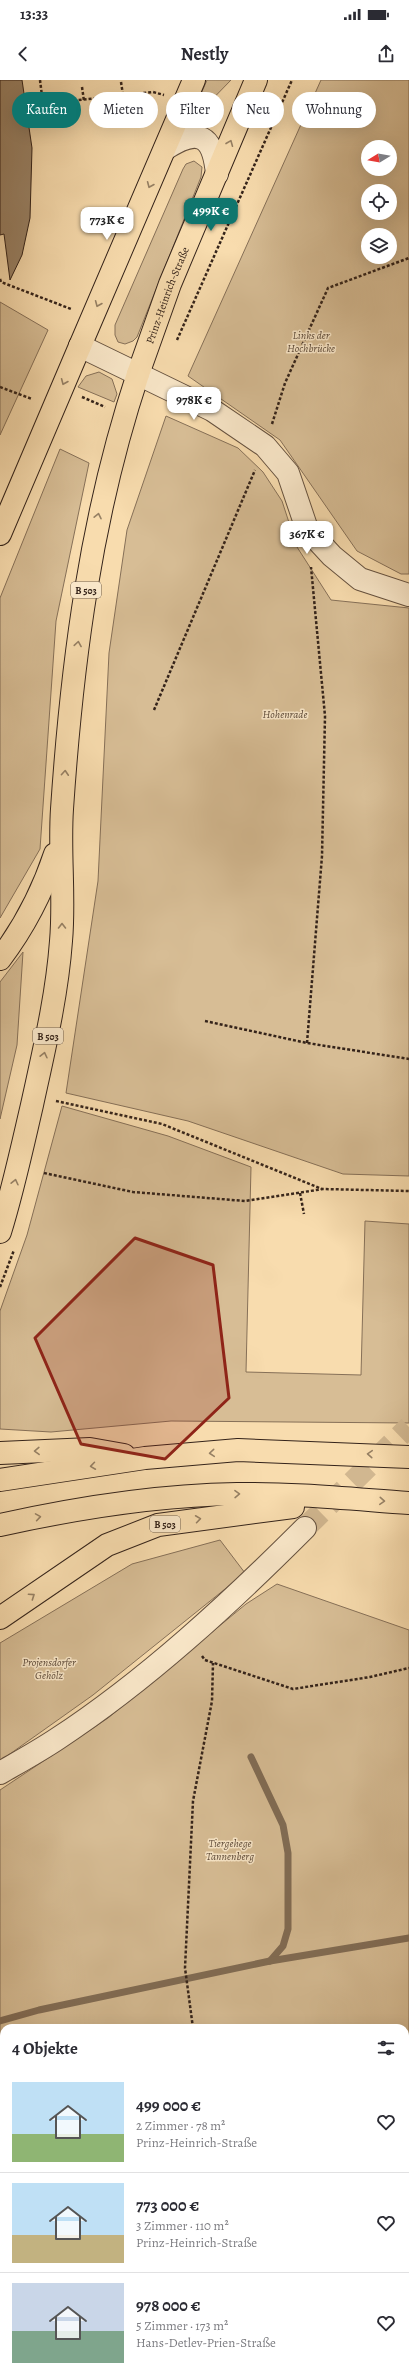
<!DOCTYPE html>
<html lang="de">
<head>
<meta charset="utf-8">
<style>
  :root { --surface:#fff; --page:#f2f2f3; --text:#2b2b33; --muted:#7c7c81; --line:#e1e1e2; --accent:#0f766e }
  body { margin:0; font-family:Alegreya,serif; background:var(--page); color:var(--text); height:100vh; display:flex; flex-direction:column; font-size:15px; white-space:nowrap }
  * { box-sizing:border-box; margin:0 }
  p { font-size:13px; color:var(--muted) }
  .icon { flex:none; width:22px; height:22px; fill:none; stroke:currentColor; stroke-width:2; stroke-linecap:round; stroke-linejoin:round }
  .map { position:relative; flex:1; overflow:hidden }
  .panel { position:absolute; left:0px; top:1944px; width:409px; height:356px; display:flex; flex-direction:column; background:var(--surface); border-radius:12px 12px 0 0; box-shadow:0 4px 16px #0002 }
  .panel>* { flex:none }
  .banner { position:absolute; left:12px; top:12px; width:385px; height:36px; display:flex; gap:8px }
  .needle { width:26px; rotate:259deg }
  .buttons { position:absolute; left:361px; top:60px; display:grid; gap:8px }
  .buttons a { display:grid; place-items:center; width:36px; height:36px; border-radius:50%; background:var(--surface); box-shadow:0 4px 16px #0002; font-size:20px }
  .price { position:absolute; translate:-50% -34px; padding:0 9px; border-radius:8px; background:#fff; color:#222; font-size:13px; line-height:26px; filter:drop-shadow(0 1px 2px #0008) }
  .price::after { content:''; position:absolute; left:50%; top:24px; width:12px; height:9px; margin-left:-6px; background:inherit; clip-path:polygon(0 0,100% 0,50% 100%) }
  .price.on { background:var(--accent); color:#fff }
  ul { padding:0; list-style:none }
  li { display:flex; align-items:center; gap:12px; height:100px; padding:0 12px }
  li+li { border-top:1px solid var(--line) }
  li span { display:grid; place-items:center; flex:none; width:112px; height:80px; border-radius:0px; color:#555 }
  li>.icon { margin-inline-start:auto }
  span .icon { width:48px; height:48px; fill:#fffc; stroke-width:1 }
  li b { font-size:17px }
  h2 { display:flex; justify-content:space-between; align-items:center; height:48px; padding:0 12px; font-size:17px }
  .tag { padding:0 14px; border-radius:18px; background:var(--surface); box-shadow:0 4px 16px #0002; font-size:14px; line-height:36px }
  .tag.on { background:var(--accent); color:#fff }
  .status { display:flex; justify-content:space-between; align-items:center; height:28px; padding:0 20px; background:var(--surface); direction:ltr }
  .status svg { height:11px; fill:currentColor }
  header { display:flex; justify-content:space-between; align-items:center; height:52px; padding:0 12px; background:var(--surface); font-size:18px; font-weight:600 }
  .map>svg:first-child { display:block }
  .green { fill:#d7bd95; stroke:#867058; fill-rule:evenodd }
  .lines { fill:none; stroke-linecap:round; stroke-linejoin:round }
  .stream { stroke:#816c55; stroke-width:7 }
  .building { fill:#9a8367; stroke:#34231a }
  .minor-tunnel { stroke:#d1b790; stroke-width:22; stroke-dasharray:22 11; stroke-linecap:butt }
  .minor-casing { stroke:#65513f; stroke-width:24 }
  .major-casing { stroke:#34231a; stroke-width:24 }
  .highway-casing { stroke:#34231a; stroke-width:24 }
  .path { stroke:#34231a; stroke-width:2.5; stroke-dasharray:3 2; stroke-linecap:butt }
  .minor { stroke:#fae8ca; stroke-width:22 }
  .major { stroke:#f8dcae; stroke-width:22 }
  .highway { stroke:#f8dcae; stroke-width:22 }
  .oneway { stroke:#968064 }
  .marked { fill:#8f2418; fill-opacity:0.2; stroke:#8f2418; stroke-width:3; stroke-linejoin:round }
  .labels { text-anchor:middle; stroke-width:3; stroke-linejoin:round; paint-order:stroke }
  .shield { fill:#fae8ca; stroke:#6f5e4f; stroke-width:1 }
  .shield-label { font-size:10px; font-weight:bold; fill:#34231a }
  .street-label { font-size:11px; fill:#34231a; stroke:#fae8ca }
  .park-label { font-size:11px; font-style:italic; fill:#5d4a39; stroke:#fae8ca }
</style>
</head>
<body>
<div class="status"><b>13:33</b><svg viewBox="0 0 49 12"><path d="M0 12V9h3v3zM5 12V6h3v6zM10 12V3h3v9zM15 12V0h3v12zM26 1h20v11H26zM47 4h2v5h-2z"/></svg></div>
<header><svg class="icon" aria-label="back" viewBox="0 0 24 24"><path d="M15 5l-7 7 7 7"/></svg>Nestly<svg class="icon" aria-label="share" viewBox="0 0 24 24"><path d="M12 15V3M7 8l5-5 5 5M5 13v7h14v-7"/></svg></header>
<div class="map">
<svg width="409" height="2300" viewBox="0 0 409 2300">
  <rect width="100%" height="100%" fill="#f8dcae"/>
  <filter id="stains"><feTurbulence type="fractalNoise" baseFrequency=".005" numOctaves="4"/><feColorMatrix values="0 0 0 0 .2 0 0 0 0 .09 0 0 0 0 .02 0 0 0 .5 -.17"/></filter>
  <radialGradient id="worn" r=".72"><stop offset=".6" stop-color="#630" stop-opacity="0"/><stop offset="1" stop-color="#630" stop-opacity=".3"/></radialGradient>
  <!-- green -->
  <g class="green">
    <path d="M207,0H231L197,35L194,30Z"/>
    <path d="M321,0H409V494H401L357,471L280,360L188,296ZM368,67H390V89H368ZM368,111H390V133H368ZM368,155H390V177H368Z"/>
    <path d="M194,81L202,87L201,97L137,257L133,261L125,264L118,262L115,255V245L183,89L186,84Z"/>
    <path d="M0,222L48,250L0,355Z"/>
    <path d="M99,292L112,299L117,314L114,322L78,307L86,296Z"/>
    <path d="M166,336L238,368L263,392L282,421L297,467L331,520L409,528V1096L343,1094L188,1041L66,1013L98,801L109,573L127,450Z"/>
    <path d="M60,369L89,383L56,541L40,769L0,838V518Z"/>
    <path d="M23,872L17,965L0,1039V902Z"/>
    <path d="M62,1026L168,1056L251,1087L246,1292L361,1295L365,1141L409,1144V1343L171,1341L51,1352L0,1349V1231L27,1155Z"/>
    <path d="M220,1460L245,1493L93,1615L0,1681V1563L132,1484Z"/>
    <path d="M277,1504L409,1550V2300H0V1710L108,1638L246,1524ZM4,1948H405V2296H4Z"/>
  </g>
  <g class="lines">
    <!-- stream -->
    <g class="stream">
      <path d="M251,1677L283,1745L288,1773V1849L283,1866L270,1881"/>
      <path d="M0,1941L39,1930L270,1881L409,1858"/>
      <path d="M0,1965L4,1967"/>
    </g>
  </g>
  <!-- building -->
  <path class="building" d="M0,0H22L32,68L30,138L22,175L10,200L4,154L0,155Z"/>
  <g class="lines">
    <!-- minor-tunnel -->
    <path class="minor-tunnel" d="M305,1448L409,1347"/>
    <!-- minor casing -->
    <g class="minor-casing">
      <g id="minor">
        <path d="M165,69C199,47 213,55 217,94"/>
        <path d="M80,266L212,330L265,366L288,393L307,449L332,476L360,499L409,515"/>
        <path d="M0,1693C19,1682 39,1671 57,1659C147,1600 230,1523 305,1448"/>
      </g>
    </g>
    <!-- major casing -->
    <g class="major-casing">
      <g id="major">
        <path d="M80,266L194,0"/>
        <path id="s1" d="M138,294L170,204L256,0"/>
      </g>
    </g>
    <!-- highway casing -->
    <g class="highway-casing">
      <g id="highway">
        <path d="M0,454L80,266"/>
        <path d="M0,879C25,846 42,813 55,774"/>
        <path d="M0,1152C13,1110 22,1068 32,1025C44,970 57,916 61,861C65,817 59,773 62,729C72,581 91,435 138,294"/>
        <path d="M0,1373L90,1369L124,1375"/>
        <path d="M0,1400L145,1378L238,1370L409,1377"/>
        <path d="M0,1445C77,1428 158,1415 237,1414C294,1413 352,1419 409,1423"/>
        <path d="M0,1538L107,1465L158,1445L293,1427"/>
      </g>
    </g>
    <!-- path -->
    <g class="path">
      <path d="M40,0L43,24L153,12L164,15"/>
      <path d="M121,2L123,15"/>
      <path d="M82,7L84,21"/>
      <path d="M0,199L1,202L71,229"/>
      <path d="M177,260L292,0"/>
      <path d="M0,307L32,319"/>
      <path d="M82,317L105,327"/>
      <path d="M272,344L285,303L328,208L409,178"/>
      <path d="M154,630L255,390"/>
      <path d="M205,941L307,963L409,979"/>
      <path d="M307,963L322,776L325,636L311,487"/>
      <path d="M56,1021L162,1044L322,1109"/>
      <path d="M44,1093L133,1112L245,1121L323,1109L409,1111"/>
      <path d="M300,1113L304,1134"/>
      <path d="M0,1207L14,1170"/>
      <path d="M202,1576L205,1580L293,1609L370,1597L409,1588"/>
      <path d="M193,1948L185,1888L193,1721L212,1621L213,1583"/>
      <path d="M262,2296L264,2300"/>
    </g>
    <!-- minor -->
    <use href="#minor" class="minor"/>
    <!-- major -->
    <use href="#major" class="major"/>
    <!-- highway -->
    <use href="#highway" class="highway"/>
  </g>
  <!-- one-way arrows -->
  <defs><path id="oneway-chevron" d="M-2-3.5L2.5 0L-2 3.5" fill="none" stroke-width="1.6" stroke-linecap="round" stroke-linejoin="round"/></defs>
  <g class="oneway">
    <use href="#oneway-chevron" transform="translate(230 63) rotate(-68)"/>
    <use href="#oneway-chevron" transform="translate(150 105) rotate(113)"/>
    <use href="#oneway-chevron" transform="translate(98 224) rotate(113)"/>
    <use href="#oneway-chevron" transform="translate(64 302) rotate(113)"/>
    <use href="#oneway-chevron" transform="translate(98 436) rotate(-78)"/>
    <use href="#oneway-chevron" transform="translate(78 564) rotate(-81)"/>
    <use href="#oneway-chevron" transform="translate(65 693) rotate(-86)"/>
    <use href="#oneway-chevron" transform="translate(62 846) rotate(-90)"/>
    <use href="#oneway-chevron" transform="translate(44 975) rotate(-77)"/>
    <use href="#oneway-chevron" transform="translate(15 1102) rotate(-77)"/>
    <use href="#oneway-chevron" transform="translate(37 1371) rotate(178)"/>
    <use href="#oneway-chevron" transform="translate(212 1373) rotate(175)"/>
    <use href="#oneway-chevron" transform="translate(370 1374) rotate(-176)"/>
    <use href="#oneway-chevron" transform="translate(93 1386) rotate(172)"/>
    <use href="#oneway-chevron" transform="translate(237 1414) rotate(-1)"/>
    <use href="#oneway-chevron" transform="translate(382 1421) rotate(4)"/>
    <use href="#oneway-chevron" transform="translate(38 1437) rotate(-9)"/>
    <use href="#oneway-chevron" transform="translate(198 1439) rotate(-8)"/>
    <use href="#oneway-chevron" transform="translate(32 1516) rotate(-34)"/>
  </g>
  <!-- marked area -->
  <path class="marked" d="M135,1158L213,1185L229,1318L165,1379L81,1364L35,1258Z"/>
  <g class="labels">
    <!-- shield labels -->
    <g class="shield">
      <rect x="71" y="502" width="30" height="16" rx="3"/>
      <rect x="33" y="948" width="30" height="16" rx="3"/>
      <rect x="150" y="1436" width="30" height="16" rx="3"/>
    </g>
    <g class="shield-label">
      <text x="86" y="514">B 503</text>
      <text x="48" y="960">B 503</text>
      <text x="165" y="1448">B 503</text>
    </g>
    <!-- street labels -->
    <g class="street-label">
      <text dy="4" stroke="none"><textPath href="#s1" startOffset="84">Prinz-Heinrich-Straße</textPath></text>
    </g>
    <!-- park labels -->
    <g class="park-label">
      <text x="311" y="259">Links der<tspan x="311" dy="13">Hochbrücke</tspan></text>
      <text x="285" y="638">Hohenrade</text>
      <text x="49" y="1586">Projensdorfer<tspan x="49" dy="13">Gehölz</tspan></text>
      <text x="230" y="1767">Tiergehege<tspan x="230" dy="13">Tannenberg</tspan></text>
    </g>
  </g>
  <rect width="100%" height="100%" filter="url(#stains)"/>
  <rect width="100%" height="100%" fill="url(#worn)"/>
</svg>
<div class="buttons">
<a><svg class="needle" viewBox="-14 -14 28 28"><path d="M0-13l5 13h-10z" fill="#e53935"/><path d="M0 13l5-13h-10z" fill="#7c7c81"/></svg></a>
<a><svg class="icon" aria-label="locate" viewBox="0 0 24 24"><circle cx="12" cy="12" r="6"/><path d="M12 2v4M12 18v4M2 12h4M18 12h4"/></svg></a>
<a><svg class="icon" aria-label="layers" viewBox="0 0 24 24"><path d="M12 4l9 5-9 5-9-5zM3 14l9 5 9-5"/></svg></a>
</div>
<b class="price on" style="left:211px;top:152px">499K €</b>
<b class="price" style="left:107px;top:161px">773K €</b>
<b class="price" style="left:194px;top:341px">978K €</b>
<b class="price" style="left:307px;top:475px">367K €</b>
<div class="banner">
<a class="tag on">Kaufen</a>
<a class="tag">Mieten</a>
<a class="tag">Filter</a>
<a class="tag">Neu</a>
<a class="tag">Wohnung</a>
</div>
<section class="panel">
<h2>4 Objekte<svg class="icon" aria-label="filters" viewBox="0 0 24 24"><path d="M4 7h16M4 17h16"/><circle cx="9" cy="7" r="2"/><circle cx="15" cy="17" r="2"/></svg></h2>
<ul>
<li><span style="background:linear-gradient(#bfe0f5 65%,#8fb573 0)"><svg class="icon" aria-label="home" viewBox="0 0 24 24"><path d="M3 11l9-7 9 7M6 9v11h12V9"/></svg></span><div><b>499 000 €</b><p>2 Zimmer · 78 m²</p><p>Prinz-Heinrich-Straße</p></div><svg class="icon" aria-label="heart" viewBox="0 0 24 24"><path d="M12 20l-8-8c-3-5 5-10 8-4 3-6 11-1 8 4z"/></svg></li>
<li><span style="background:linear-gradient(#bfe0f5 65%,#c2b280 0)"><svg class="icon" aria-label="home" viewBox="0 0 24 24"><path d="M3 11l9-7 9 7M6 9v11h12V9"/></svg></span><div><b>773 000 €</b><p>3 Zimmer · 110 m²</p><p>Prinz-Heinrich-Straße</p></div><svg class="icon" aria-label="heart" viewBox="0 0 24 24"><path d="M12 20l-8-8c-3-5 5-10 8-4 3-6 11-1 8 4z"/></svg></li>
<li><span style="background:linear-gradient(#c9d6e8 60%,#7fa58c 0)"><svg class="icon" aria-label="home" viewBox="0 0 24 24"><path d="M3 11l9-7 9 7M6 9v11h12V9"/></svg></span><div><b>978 000 €</b><p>5 Zimmer · 173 m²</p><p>Hans-Detlev-Prien-Straße</p></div><svg class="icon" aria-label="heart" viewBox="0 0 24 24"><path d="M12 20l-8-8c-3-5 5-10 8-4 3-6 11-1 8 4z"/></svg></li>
</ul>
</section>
</div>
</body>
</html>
